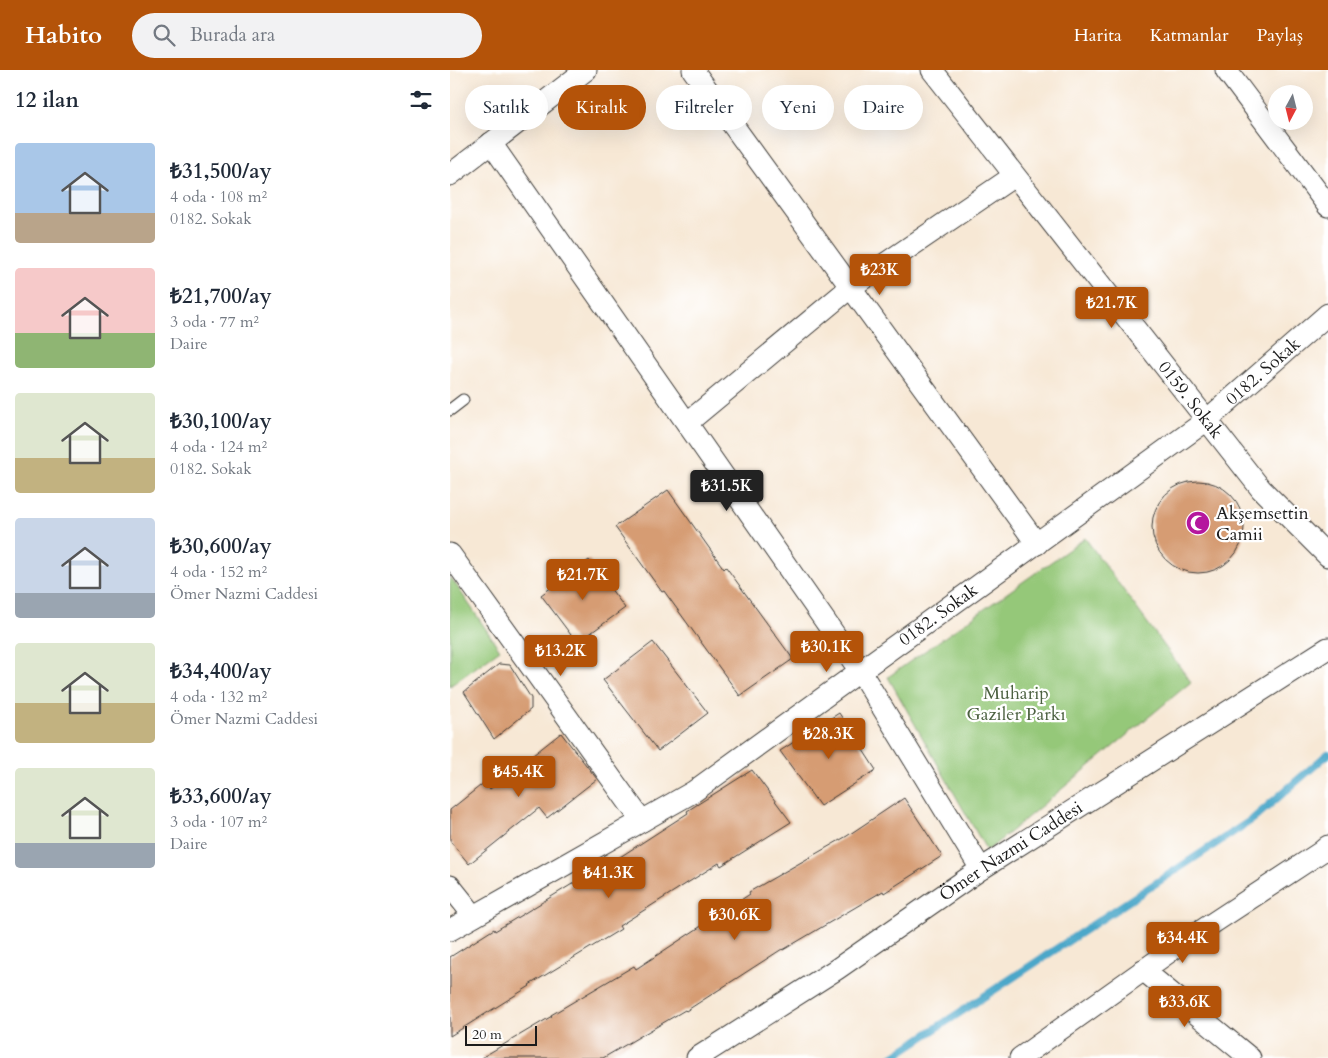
<!DOCTYPE html>
<html lang="tr">
<head>
<meta charset="utf-8">
<style>
  :root { --surface:#fff; --page:#f2f2f3; --text:#1f2937; --muted:#747a83; --accent:#b45309 }
  body { margin:0; font-family:Cardo,serif; background:var(--page); color:var(--text); height:100vh; display:flex; flex-direction:column; font-size:19px; white-space:nowrap }
  * { box-sizing:border-box; margin:0 }
  p { font-size:16px; color:var(--muted) }
  .icon { flex:none; width:28px; height:28px; fill:none; stroke:currentColor; stroke-width:2; stroke-linecap:round; stroke-linejoin:round }
  .map { position:relative; flex:1; overflow:hidden }
  .details { display:flex; flex-direction:column; background:var(--surface); width:450px }
  .details>* { flex:none }
  .hud { position:absolute; left:15px; top:15px; width:475px; height:45px; display:flex; gap:10px }
  .needle { width:32px; rotate:187deg }
  .controls { position:absolute; left:818px; top:15px; display:grid; gap:10px }
  .controls a { display:grid; place-items:center; width:45px; height:45px; border-radius:50%; background:var(--surface); box-shadow:0 5px 20px #0002; font-size:25px }
  .scale { position:absolute; left:15px; bottom:12px; width:72px; box-sizing:border-box; padding-left:5px; border:2px solid #1c1c1c; border-top:0; font-size:14px; line-height:18px; white-space:nowrap; color:#1c1c1c; -webkit-text-stroke:4px #fff; paint-order:stroke }
  .price { position:absolute; translate:-50% -42px; padding:0 11px; border-radius:5px; background:var(--accent); color:#fff; font-size:16px; line-height:32px; filter:drop-shadow(0 1px 2px #0008) }
  .price::after { content:''; position:absolute; left:50%; top:30px; width:15px; height:11px; margin-left:-8px; background:inherit; clip-path:polygon(0 0,100% 0,50% 100%) }
  .price.current { background:#222; color:#fff }
  ul { padding:0; list-style:none }
  li { display:flex; align-items:center; gap:15px; height:125px; padding:0 15px }
  li span { display:grid; place-items:center; flex:none; width:140px; height:100px; border-radius:5px; color:#555 }
  li>.icon { margin-inline-start:auto }
  span .icon { width:60px; height:60px; fill:#fffc; stroke-width:1 }
  li b { font-size:21px }
  h2 { display:flex; justify-content:space-between; align-items:center; height:60px; padding:0 15px; font-size:21px }
  .pill { padding:0 18px; border-radius:22px; background:var(--surface); box-shadow:0 5px 20px #0002; font-size:18px; line-height:45px }
  .pill.current { background:var(--accent); color:#fff }
  header { display:flex; align-items:center; gap:30px; box-sizing:border-box; height:70px; padding:0 25px; background:var(--accent); color:#fff }
  header strong { font-size:24px }
  nav { display:flex; gap:28px; margin-inline-start:auto; font-size:18px }
  .search { width:350px; height:45px; background:var(--page); display:flex; align-items:center; gap:12px; box-sizing:border-box; padding:0 18px; border-radius:28px; color:var(--muted); font-size:19px }
  main { display:flex; flex:1; min-height:0 }
  .map>svg:first-child { display:block }
  .green { fill:#95c879; stroke:#58724a }
  .lines { fill:none; stroke-linecap:round; stroke-linejoin:round }
  .stream { stroke:#4ba7c9; stroke-width:8 }
  .building { fill:#d69c73 }
  .service-casing { stroke:#3d3b38; stroke-width:13 }
  .minor-casing { stroke:#3d3b38; stroke-width:23 }
  .service { stroke:#fff; stroke-width:11 }
  .minor { stroke:#fff; stroke-width:21 }
  .labels { text-anchor:middle; stroke-width:4.5; stroke-linejoin:round; paint-order:stroke }
  .street-label { font-size:18px; fill:#1c1c1c; stroke:#fff }
  .poi-label { font-size:18px; fill:#1c1c1c; stroke:#fff; text-anchor:start }
  .park-label { font-size:18px; fill:#4c6141; stroke:#fff }
</style>
</head>
<body>
<header>
<strong>Habito</strong>
<div class="search"><svg class="icon" aria-label="search" viewBox="0 0 24 24"><circle cx="10" cy="10" r="6"/><path d="M15 15l6 6"/></svg>Burada ara</div>
<nav><a>Harita</a><a>Katmanlar</a><a>Paylaş</a></nav>
</header>
<main>
<section class="details">
<h2>12 ilan<svg class="icon" aria-label="filters" viewBox="0 0 24 24"><path d="M4 7h16M4 17h16"/><circle cx="9" cy="7" r="2"/><circle cx="15" cy="17" r="2"/></svg></h2>
<ul>
<li><span style="background:linear-gradient(#a9c7e8 70%,#b9a48a 0)"><svg class="icon" aria-label="home" viewBox="0 0 24 24"><path d="M3 11l9-7 9 7M6 9v11h12V9"/></svg></span><div><b>₺31,500/ay</b><p>4 oda · 108 m²</p><p>0182. Sokak</p></div></li>
<li><span style="background:linear-gradient(#f6c9c9 65%,#8fb573 0)"><svg class="icon" aria-label="home" viewBox="0 0 24 24"><path d="M3 11l9-7 9 7M6 9v11h12V9"/></svg></span><div><b>₺21,700/ay</b><p>3 oda · 77 m²</p><p>Daire</p></div></li>
<li><span style="background:linear-gradient(#dfe7d0 65%,#c2b280 0)"><svg class="icon" aria-label="home" viewBox="0 0 24 24"><path d="M3 11l9-7 9 7M6 9v11h12V9"/></svg></span><div><b>₺30,100/ay</b><p>4 oda · 124 m²</p><p>0182. Sokak</p></div></li>
<li><span style="background:linear-gradient(#c9d6e8 75%,#9aa5b1 0)"><svg class="icon" aria-label="home" viewBox="0 0 24 24"><path d="M3 11l9-7 9 7M6 9v11h12V9"/></svg></span><div><b>₺30,600/ay</b><p>4 oda · 152 m²</p><p>Ömer Nazmi Caddesi</p></div></li>
<li><span style="background:linear-gradient(#dfe7d0 60%,#c2b280 0)"><svg class="icon" aria-label="home" viewBox="0 0 24 24"><path d="M3 11l9-7 9 7M6 9v11h12V9"/></svg></span><div><b>₺34,400/ay</b><p>4 oda · 132 m²</p><p>Ömer Nazmi Caddesi</p></div></li>
<li><span style="background:linear-gradient(#dfe7d0 75%,#9aa5b1 0)"><svg class="icon" aria-label="home" viewBox="0 0 24 24"><path d="M3 11l9-7 9 7M6 9v11h12V9"/></svg></span><div><b>₺33,600/ay</b><p>3 oda · 107 m²</p><p>Daire</p></div></li>
</ul>
</section>
<div class="map">
<svg width="878" height="988" viewBox="0 0 878 988">
  <rect width="100%" height="100%" fill="#fff"/>
  <filter id="ink" filterUnits="userSpaceOnUse"><feTurbulence type="fractalNoise" baseFrequency=".02" numOctaves="2"/><feDisplacementMap in="SourceGraphic" scale="10" xChannelSelector="R" yChannelSelector="G"/><feConvolveMatrix kernelMatrix="1 2 1 2 8 2 1 2 1" color-interpolation-filters="sRGB"/></filter>
  <filter id="wash" filterUnits="userSpaceOnUse"><feTurbulence type="fractalNoise" baseFrequency=".0096" numOctaves="4" result="noise"/><feDisplacementMap in="SourceGraphic" scale="20" xChannelSelector="R" yChannelSelector="G"/><feGaussianBlur stdDeviation="1.12" result="paint"/><feColorMatrix in="noise" values="0 0 0 0 0 0 0 0 0 0 0 0 0 0 0 0 0 1.4 0 .05"/><feComposite in="paint" operator="in"/></filter>
  <g filter="url(#wash)">
    <rect width="100%" height="100%" fill="#f7e8d5"/>
    <!-- green -->
    <g class="green">
      <path d="M635,468L741,612L537,781L438,607Z"/>
      <path d="M0,506L50,580L0,616Z"/>
    </g>
    <g class="lines">
      <!-- stream -->
      <path class="stream" d="M441,988L803,749L878,684"/>
    </g>
    <g id="blocks">
      <!-- building -->
      <g class="building">
        <circle cx="748" cy="457" r="46"/>
        <path d="M218,420L274,499L276,497L343,589L290,626L214,521L212,522L165,457Z"/>
        <path d="M139,490L175,538L127,573L91,525Z"/>
        <path d="M203,572L258,643L208,681L153,610Z"/>
        <path d="M49,594L60,595L81,628V639L44,669L14,622Z"/>
        <path d="M389,643L426,700L370,736L330,681Z"/>
        <path d="M111,663L147,709L97,748L89,738L19,794L0,771V740L35,712L40,719Z"/>
        <path d="M302,700L341,752L271,796L269,793L169,856L171,859L79,915L80,916L0,966V887L44,859L45,861L137,805L139,807L238,743L237,741Z"/>
        <path d="M454,728L492,786L434,823L433,821L333,880L332,879L236,941L235,940L153,988H31L102,946L101,945L184,896L186,899L300,824L299,822L397,766Z"/>
      </g>
    </g>
  </g>
  <g filter="url(#ink)">
    <use href="#blocks" fill-opacity="0" stroke="#3d3b38" stroke-width="1"/>
    <g class="lines">
      <!-- service casing -->
      <g class="service-casing">
        <path id="service" d="M0,340L13,330"/>
      </g>
      <!-- minor casing -->
      <g class="minor-casing">
        <g id="minor">
          <path d="M243,0L587,474"/>
          <path id="s1" d="M482,0L811,419L878,486"/>
          <path d="M776,0L878,136"/>
          <path d="M41,73L410,601L531,799"/>
          <path d="M0,105L136,0"/>
          <path d="M237,353L401,217L564,106"/>
          <path d="M0,484L192,751"/>
          <path d="M0,816L24,846"/>
          <path id="s2" d="M0,860L243,722L757,350L878,244"/>
          <path d="M693,900L800,988"/>
          <path id="s3" d="M247,988L387,899L531,799L878,578"/>
          <path d="M570,988L722,880L871,782L878,776"/>
        </g>
      </g>
      <!-- service -->
      <use href="#service" class="service"/>
      <!-- minor -->
      <use href="#minor" class="minor"/>
    </g>
  </g>
  <!-- icons -->
  <defs>
    <g id="mosque-disc" transform="scale(1.25)"><circle r="9.5" fill="#b5179e" stroke="#fff"/><path d="M3.5-4.9A6 6 0 1 0 3.5 4.9A5 5 0 1 1 3.5-4.9Z" fill="#fff"/></g>
  </defs>
  <g fill-rule="evenodd">
    <use href="#mosque-disc" x="748" y="453"/>
  </g>
  <g class="labels">
    <!-- street labels -->
    <g class="street-label">
      <text dy="6" stroke="none"><textPath href="#s2" startOffset="988">0182. Sokak</textPath></text>
      <text dy="6" stroke="none"><textPath href="#s1" startOffset="419">0159. Sokak</textPath></text>
      <text dy="6" stroke="none"><textPath href="#s2" startOffset="582">0182. Sokak</textPath></text>
      <text dy="6" stroke="none"><textPath href="#s3" startOffset="376">Ömer Nazmi Caddesi</textPath></text>
    </g>
    <!-- poi labels -->
    <g class="poi-label">
      <text x="766" y="449">Akşemsettin<tspan x="766" dy="21">Camii</tspan></text>
    </g>
    <!-- park labels -->
    <g class="park-label">
      <text x="566" y="629">Muharip<tspan x="566" dy="21">Gaziler Parkı</tspan></text>
    </g>
  </g>
</svg>
<div class="controls">
<a><svg class="needle" viewBox="-14 -14 28 28"><path d="M0-13l5 13h-10z" fill="#e53935"/><path d="M0 13l5-13h-10z" fill="#747a83"/></svg></a>
</div>
<div class="scale">20 m</div>
<b class="price" style="left:430px;top:226px">₺23K</b>
<b class="price" style="left:662px;top:259px">₺21.7K</b>
<b class="price current" style="left:277px;top:442px">₺31.5K</b>
<b class="price" style="left:133px;top:531px">₺21.7K</b>
<b class="price" style="left:377px;top:603px">₺30.1K</b>
<b class="price" style="left:111px;top:607px">₺13.2K</b>
<b class="price" style="left:379px;top:690px">₺28.3K</b>
<b class="price" style="left:69px;top:728px">₺45.4K</b>
<b class="price" style="left:159px;top:829px">₺41.3K</b>
<b class="price" style="left:285px;top:871px">₺30.6K</b>
<b class="price" style="left:733px;top:894px">₺34.4K</b>
<b class="price" style="left:735px;top:958px">₺33.6K</b>
<div class="hud">
<a class="pill">Satılık</a>
<a class="pill current">Kiralık</a>
<a class="pill">Filtreler</a>
<a class="pill">Yeni</a>
<a class="pill">Daire</a>
</div>
</div>
</main>
</body>
</html>
